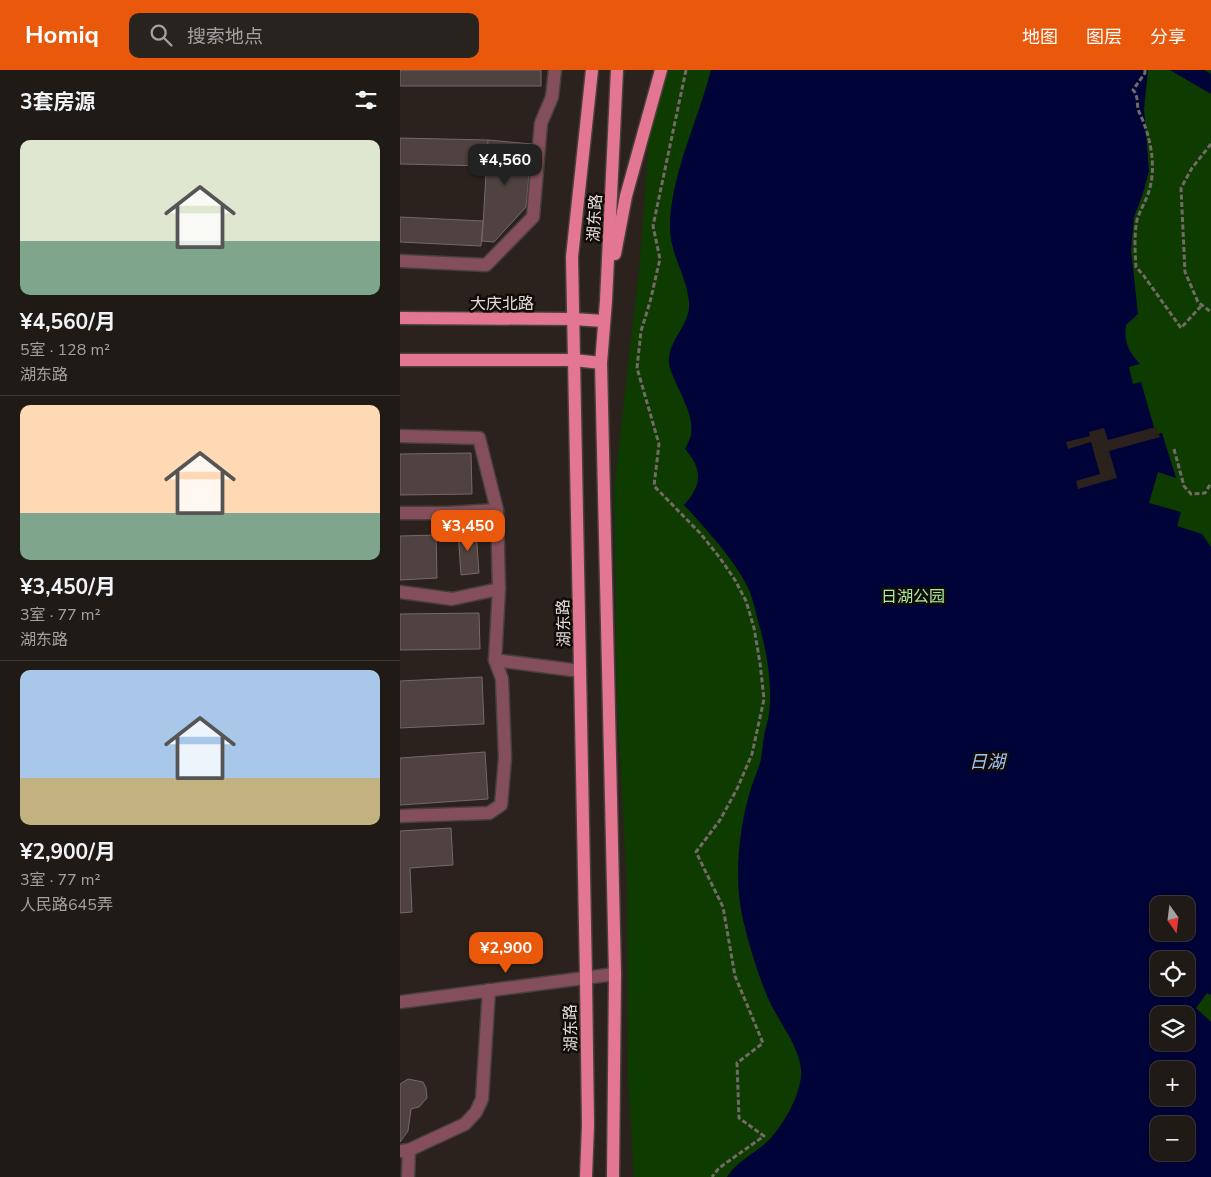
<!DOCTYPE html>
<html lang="zh">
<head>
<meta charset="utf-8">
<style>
  :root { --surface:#201a16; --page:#28231f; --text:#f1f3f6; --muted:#a2a1a1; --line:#3d3835; --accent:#ea580c }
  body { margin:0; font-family:"Nunito Sans","Noto Sans SC",sans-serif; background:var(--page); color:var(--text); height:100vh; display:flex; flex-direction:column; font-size:19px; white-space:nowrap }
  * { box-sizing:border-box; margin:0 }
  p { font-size:16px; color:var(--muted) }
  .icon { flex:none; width:28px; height:28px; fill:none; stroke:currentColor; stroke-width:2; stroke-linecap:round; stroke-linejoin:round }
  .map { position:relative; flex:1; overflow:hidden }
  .drawer { display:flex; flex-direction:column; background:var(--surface); width:400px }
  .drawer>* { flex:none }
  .needle { width:32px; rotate:166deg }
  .controls { position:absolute; left:750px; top:826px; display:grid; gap:10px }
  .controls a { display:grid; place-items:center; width:45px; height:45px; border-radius:10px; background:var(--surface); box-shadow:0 1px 4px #0004,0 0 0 1px var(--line); font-size:25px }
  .price { position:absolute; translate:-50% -42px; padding:0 11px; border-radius:10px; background:var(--accent); color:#fff; font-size:16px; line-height:32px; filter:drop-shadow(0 1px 2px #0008) }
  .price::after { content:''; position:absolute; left:50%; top:30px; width:15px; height:11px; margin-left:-8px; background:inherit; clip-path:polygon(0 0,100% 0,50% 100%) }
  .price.current { background:#222; color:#fff }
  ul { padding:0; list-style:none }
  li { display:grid; align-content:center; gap:10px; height:265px; padding:0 20px }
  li+li { border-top:1px solid var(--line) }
  li span { display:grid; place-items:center; height:155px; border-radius:10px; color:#555 }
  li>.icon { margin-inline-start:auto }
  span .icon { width:90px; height:90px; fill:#fffc; stroke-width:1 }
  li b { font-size:21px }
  h2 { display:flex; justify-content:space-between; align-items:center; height:60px; padding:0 20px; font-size:21px }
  header { display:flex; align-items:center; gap:30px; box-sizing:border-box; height:70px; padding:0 25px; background:var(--accent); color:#fff }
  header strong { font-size:24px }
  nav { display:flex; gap:28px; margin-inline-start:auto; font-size:18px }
  .search { width:350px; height:45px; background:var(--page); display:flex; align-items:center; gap:12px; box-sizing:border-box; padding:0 18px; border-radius:10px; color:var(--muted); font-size:19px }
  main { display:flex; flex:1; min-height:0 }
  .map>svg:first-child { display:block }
  .green { fill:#0d3b00; fill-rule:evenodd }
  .water { fill:#000337; fill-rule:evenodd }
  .pier { fill:#2b221d }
  .building { fill:#4f4240; stroke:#766966 }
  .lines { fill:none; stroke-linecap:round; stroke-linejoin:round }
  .minor-casing { stroke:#48403b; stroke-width:15 }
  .major-casing { stroke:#48403b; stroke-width:15 }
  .path { stroke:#726a66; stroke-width:3; stroke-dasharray:5 2.5; stroke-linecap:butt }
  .minor { stroke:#844f5a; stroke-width:12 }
  .major { stroke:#e37691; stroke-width:12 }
  .labels { text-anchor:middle; stroke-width:5; stroke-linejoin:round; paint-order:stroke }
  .street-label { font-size:16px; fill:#e2dbd8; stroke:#110c0a }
  .park-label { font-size:16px; fill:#a7eb96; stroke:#110c0a }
  .water-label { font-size:18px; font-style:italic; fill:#a3c1f3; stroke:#110c0a }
</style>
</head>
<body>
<header>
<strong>Homiq</strong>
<div class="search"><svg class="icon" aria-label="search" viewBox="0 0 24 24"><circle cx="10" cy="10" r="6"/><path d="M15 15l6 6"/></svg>搜索地点</div>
<nav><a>地图</a><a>图层</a><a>分享</a></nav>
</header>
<main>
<section class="drawer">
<h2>3套房源<svg class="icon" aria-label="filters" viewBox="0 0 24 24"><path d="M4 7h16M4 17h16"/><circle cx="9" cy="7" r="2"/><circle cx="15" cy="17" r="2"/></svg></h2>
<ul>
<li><span style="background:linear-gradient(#dfe7d0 65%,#7fa58c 0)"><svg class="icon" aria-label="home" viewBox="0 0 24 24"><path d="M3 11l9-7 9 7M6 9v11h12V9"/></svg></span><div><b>¥4,560/月</b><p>5室 · 128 m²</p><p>湖东路</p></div></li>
<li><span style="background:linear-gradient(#ffd9b3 70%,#7fa58c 0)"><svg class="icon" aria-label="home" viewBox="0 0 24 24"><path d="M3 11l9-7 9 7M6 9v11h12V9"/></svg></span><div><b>¥3,450/月</b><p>3室 · 77 m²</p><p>湖东路</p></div></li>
<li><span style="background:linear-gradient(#a9c7e8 70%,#c2b280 0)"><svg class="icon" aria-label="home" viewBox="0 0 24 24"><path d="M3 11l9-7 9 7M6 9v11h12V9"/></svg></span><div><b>¥2,900/月</b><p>3室 · 77 m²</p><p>人民路645弄</p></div></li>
</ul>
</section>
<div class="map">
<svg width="811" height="1107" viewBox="0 0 811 1107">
  <rect width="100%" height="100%" fill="#2b221d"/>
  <!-- green -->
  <path class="green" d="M254,0H811V1107H234L228,1010L227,817L217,633L214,419L240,190ZM759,835H786V862H759ZM759,890H786V918H759ZM759,945H786V972H759ZM759,1000H786V1028H759ZM759,1055H786V1082H759Z"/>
  <!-- water -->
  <g class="water">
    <path d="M311,0H748L744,39L749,101L743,123L734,147L731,180L738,244L726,255C724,272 728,281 740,294L729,297L733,314L741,312L756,364L762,363L776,408L758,402L749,433L781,442L777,456L802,464L811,477V925L807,923L796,938L811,952V1107H327C338,1090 355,1084 369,1070C384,1054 398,1029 401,1007C404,981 378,952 368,928C357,902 348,872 342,845C334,807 339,761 349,725C352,713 358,701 361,689C362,682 363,674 364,666C365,659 368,652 369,644C373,612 366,578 357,547C355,539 353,530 350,522C337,492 306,459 284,435C302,416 303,399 285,379C287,375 290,369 291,365C294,346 282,327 275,311C272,304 268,295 269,289C270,268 291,254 289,232C287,207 270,184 270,158C270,106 298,51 311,0ZM759,835H786V862H759ZM759,890H786V918H759ZM759,945H786V972H759ZM759,1000H786V1028H759ZM759,1055H786V1082H759Z"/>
    <path d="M770,0H804L811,4V24Z"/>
  </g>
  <!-- pier -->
  <path class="pier" d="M756,357L760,367L709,381L717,408L678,419L676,411L700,404L691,372L668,379L666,372L690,366L689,362L704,358L708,370Z"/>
  <!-- building -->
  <g class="building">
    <rect x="0" y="0" width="141" height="16"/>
    <path d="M0,68L88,70V96L0,94Z"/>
    <path d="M88,70L132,74L126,137L94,172L82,171Z"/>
    <path d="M0,147L83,151L81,176L0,172Z"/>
    <path d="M71,383L72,424L0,425V384Z"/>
    <path d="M76,460L79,503L61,505L58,461Z"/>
    <path d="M36,465L37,508L0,510V466Z"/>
    <path d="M79,543L80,579L0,580V544Z"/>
    <path d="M82,607L84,654L0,658V611Z"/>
    <path d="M85,682L88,729L0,735V688Z"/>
    <path d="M51,758L53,795L10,798L12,842L0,843V761Z"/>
    <path d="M8,1009L23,1012L26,1018L27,1028L19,1037L11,1039L8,1061L0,1072V1014Z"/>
  </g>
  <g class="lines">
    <!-- minor casing -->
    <g class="minor-casing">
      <g id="minor">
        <path d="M0,191L86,195L133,147L141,53L152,27L155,0"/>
        <path d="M0,366L79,368L97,440L48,443H0"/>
        <path d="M97,440L99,519L95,590L180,601"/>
        <path d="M0,522L52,529L99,519"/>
        <path d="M0,746L89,743L101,735L105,688L102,609L95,590"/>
        <path d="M0,932L215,904"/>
        <path d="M9,1080L65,1054L76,1042L82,1029L89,920"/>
        <path d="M1,1081L9,1080L8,1107"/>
      </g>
    </g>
    <!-- major casing -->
    <g class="major-casing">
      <g id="major">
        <path d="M215,184L226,126L261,0"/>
        <path d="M0,248L173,249L204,251"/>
        <path d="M0,290H174L201,293"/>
        <path d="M186,1107L188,1055L186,907L172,187L192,0"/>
        <path d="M213,1107L215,904L201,293L206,231L217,0"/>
      </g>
    </g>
    <!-- path -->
    <g class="path">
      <path d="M286,0L253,156L260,189L250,232L241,261L237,298L259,374L254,416L300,463L320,488L335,510L346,531L354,558L360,593L364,629L352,684L337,719L320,750L296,782L323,837L335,906L363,973L337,993L339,1048L364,1066L319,1098L312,1107"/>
      <path d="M745,0V3L733,20C739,26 736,34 739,42C750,64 757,96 749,121C746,131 740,140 737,150C734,165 735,182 736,197L744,206L781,258L802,235"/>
      <path d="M811,74L792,98L781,118L785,202L798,232L811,242"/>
      <path d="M774,379L784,416L791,424L805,423L811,413"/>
    </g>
    <!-- minor -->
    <use href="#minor" class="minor"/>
    <!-- major -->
    <use href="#major" class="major"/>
  </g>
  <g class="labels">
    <!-- street labels -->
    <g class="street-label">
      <text transform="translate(194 148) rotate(-87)" y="6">湖东路</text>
      <text x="102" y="239">大庆北路</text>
      <text transform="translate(163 553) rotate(-91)" y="6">湖东路</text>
      <text transform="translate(170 958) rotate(-91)" y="6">湖东路</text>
    </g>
    <!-- park labels -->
    <g class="park-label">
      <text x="513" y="532">日湖公园</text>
    </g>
    <!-- water labels -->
    <g class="water-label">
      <text x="587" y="698">日湖</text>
    </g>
  </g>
</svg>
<div class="controls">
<a><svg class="needle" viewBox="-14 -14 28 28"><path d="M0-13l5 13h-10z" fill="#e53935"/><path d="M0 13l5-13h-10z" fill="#a2a1a1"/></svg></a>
<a><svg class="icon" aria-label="locate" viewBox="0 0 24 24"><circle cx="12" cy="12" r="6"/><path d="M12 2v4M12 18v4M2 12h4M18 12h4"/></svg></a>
<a><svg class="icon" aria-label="layers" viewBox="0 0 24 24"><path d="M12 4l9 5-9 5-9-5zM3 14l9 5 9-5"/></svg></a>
<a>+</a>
<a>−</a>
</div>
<b class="price current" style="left:105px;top:116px">¥4,560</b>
<b class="price" style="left:68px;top:482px">¥3,450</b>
<b class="price" style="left:106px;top:904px">¥2,900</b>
</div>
</main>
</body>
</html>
